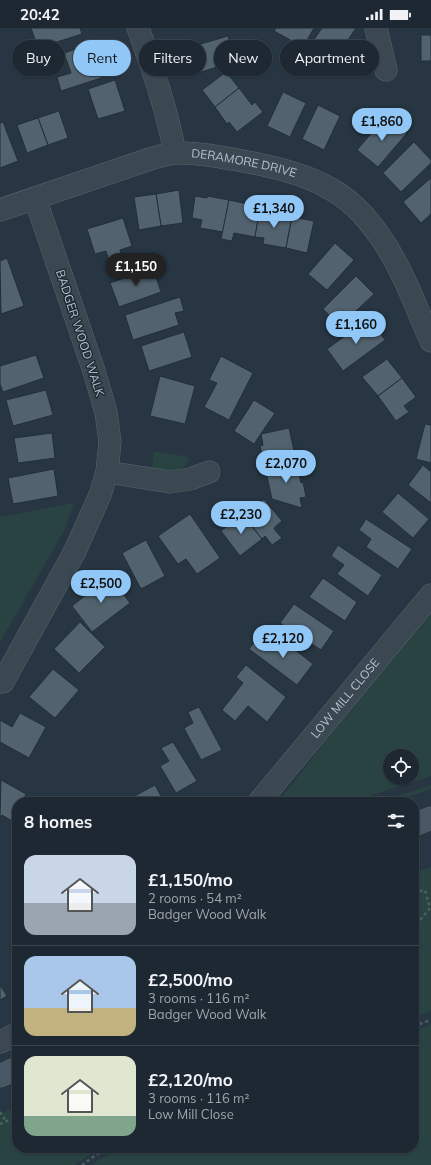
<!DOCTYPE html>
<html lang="en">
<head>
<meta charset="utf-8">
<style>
  :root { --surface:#1d2832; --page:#2a343e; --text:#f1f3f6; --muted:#a0a6ac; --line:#3b444d; --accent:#91c7f7 }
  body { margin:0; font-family:Mulish,sans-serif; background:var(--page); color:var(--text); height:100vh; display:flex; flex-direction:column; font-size:15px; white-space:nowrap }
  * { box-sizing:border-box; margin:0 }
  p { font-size:13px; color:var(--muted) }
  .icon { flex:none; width:22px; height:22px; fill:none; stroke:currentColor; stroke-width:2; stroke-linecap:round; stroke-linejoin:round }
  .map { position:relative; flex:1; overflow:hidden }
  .sheet { position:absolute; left:12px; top:769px; width:407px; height:356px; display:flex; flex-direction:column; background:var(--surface); border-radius:16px; box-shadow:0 1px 3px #0004,0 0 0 1px var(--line) }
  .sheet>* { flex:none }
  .top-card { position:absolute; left:12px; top:12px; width:407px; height:36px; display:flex; gap:8px }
  .controls { position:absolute; left:383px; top:721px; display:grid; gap:8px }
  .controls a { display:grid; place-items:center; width:36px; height:36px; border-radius:50%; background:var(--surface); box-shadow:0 1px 3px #0004,0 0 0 1px var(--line); font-size:20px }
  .price { position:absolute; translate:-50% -34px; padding:0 9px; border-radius:14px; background:var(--accent); color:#111; font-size:13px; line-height:26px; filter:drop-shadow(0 1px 2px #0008) }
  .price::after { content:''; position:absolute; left:50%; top:24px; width:12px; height:9px; margin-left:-6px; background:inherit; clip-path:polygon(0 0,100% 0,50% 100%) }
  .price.active { background:#222; color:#fff }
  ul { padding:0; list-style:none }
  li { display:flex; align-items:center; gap:12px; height:100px; padding:0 12px }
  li+li { border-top:1px solid var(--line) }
  li span { display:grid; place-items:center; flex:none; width:112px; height:80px; border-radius:12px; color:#555 }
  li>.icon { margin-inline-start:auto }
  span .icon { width:48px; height:48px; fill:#fffc; stroke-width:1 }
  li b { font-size:17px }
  h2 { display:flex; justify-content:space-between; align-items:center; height:48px; padding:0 12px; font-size:17px }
  .tag { padding:0 14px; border-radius:18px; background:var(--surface); box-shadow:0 1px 3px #0004,0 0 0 1px var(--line); font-size:14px; line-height:36px }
  .tag.active { background:var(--accent); color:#111 }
  .status { display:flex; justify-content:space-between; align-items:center; height:28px; padding:0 20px; background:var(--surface); direction:ltr }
  .status svg { height:11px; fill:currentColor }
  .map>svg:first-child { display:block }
  .green { fill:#294342; fill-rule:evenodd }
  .building { fill:#52636f; stroke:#222f39 }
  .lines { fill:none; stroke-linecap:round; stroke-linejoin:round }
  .street-casing { stroke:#59656f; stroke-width:23 }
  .secondary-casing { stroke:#59656f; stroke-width:23 }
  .path { stroke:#496060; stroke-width:2.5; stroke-dasharray:3 3; stroke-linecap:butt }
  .street { stroke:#3b4852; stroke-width:22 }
  .secondary { stroke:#495764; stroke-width:22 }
  .labels { text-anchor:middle; stroke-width:3; stroke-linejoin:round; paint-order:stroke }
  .street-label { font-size:12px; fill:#b8c2cb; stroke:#202d37 }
</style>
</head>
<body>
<div class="status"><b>20:42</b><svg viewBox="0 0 49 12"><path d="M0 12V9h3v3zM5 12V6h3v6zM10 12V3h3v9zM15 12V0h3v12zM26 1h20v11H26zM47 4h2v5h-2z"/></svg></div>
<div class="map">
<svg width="431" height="1137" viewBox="0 0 431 1137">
  <rect width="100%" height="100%" fill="#273642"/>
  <!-- green -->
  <g class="green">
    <path d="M154,423L189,429L188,434L180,443L151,445Z"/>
    <path d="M74,475L65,501L0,614V489Z"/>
    <path d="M431,579V748L351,774H277L289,760L390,629ZM390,728H412V750H390Z"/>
    <path d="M431,757V761L426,763L390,774H379Z"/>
    <path d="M431,839V983L414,990V845Z"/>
    <path d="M431,996V1137H92L100,1131L121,1120H414V1003Z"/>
    <path d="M17,1079V1120H98L75,1137H0V1086Z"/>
  </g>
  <!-- building -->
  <g class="building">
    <path d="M31,0H80L82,6L38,20Z"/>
    <path d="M276,0H314L303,19L274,3Z"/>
    <path d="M322,0H356L334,33L311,16Z"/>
    <rect x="421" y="7" width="10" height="26"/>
    <path d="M228,8L236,33L195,46L187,20Z"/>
    <path d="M93,15L104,49L61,63L57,49L71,45L64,25Z"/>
    <path d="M226,44L239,60L215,79L202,62Z"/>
    <path d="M115,52L125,83L98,91L88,61Z"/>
    <path d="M239,60L252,77L255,74L263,84L237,104L229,94L227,96L215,79Z"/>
    <path d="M283,64L306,75L290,109L267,98Z"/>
    <path d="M318,77L340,88L324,122L302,111Z"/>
    <path d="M59,83L68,110L48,117L38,90Z"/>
    <path d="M386,88L407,105L378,139L357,122Z"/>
    <path d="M38,90L48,117L27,125L17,97Z"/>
    <path d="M3,94L18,133L0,140V95Z"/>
    <path d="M414,114L431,132V135L401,164L383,145Z"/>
    <path d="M431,150V186L421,195L403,174Z"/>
    <path d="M179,162L183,195L161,198L156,166Z"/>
    <path d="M156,166L161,198L139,202L134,169Z"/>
    <path d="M195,168L207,170V168L229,172L223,204L200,200L202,192L192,190Z"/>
    <path d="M229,172L252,177V180L260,182L255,209L234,205L232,213L221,211Z"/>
    <path d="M268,184L292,189L286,220L263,216L264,210L255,209L259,185L268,186Z"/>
    <path d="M292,189L314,193L307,225L286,220Z"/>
    <path d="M123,190L132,218L120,222L122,229L109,233L106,223L95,226L87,201Z"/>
    <path d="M335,215L354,232L327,262L308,246Z"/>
    <path d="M7,230L24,278L1,286L0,233Z"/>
    <path d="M153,240L161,264L119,279L110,255Z"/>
    <path d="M356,248L374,266L340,298L323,281Z"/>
    <path d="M180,269L184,283L175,285L179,297L133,312L125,287Z"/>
    <path d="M370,290L385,312L343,343L327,321Z"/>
    <path d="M184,304L192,329L149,343L141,318Z"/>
    <path d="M36,327L44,350L3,364L0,356V338Z"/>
    <path d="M221,328L253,345L229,392L204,379L217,355L209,352Z"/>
    <path d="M387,331L402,350L378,368L362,349Z"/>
    <path d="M160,348L195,358L185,396L150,388Z"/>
    <path d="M402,350L416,369L404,378L409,384L396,393L378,368Z"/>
    <path d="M46,362L53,387L13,398L6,372Z"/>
    <path d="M254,372L275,385L254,416L234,403Z"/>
    <path d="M425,396L431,397V435L416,431Z"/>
    <path d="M289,400L296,432L265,440L260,418L263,417L261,406Z"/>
    <path d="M52,405L55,430L18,435L14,410Z"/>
    <path d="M296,432L301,455L303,454L306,469L300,470L302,480L272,471L265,440Z"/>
    <path d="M423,437L431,444V475L408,457Z"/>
    <path d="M54,441L58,468L13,476L8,450Z"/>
    <path d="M398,465L429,491L413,510L382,484Z"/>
    <path d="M264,471L282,493L275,499L274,501L282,510L272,517L265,508L262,511L242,486L256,475L258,477Z"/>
    <path d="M190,486L220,530L197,546L186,531L178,536L158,508Z"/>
    <path d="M242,486L262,511L240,528L221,503Z"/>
    <path d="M366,491L412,521L398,541L366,519L371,511L359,502Z"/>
    <path d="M146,512L165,548L141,561L122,525Z"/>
    <path d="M338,517L382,547L368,568L337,546L344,537L331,528Z"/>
    <path d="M110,548L130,575L92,604L72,578Z"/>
    <path d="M323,550L357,574L345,593L309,569Z"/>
    <path d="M294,576L334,603L321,622L280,595Z"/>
    <path d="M80,594L105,619L79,645L54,621Z"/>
    <path d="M259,608L272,618L279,609L313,636L297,657L249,621Z"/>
    <path d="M246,637L286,669L267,694L248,678L235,693L222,682L243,655L236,649Z"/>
    <path d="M53,641L79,662L55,690L29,669Z"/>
    <path d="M199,679L222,722L201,732L184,700L193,695L188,684Z"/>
    <path d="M20,685L46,699L29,730L0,714V692L12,699Z"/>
    <path d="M173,714L197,753L176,765L160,738L169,733L161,720Z"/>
    <path d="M1,752L26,766L22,774H17V783L12,793L2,787L0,790Z"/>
    <path d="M155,757L164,774H133L131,770Z"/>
    <path d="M0,957L7,968L0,972Z"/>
  </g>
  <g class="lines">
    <!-- street casing -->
    <g class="street-casing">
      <g id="street">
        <path d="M138,0C153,42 167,82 175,125"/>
        <path d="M376,0L386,42"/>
        <path id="s1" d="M0,182L153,130C160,128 168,126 176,125C200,124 225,130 248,134C275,139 305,146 329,160C365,179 389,218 406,255C415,274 422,294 431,313"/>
        <path d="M107,444L170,454L190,451L209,444"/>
        <path d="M3,654L75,523L100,467L107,444L110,414L106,384L94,343L35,170"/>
        <path id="s2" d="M259,774L431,567"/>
        <path d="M0,1014L17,1006"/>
      </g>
    </g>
    <!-- secondary casing -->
    <g class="secondary-casing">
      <g id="secondary">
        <path d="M414,797L431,790"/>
        <path d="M0,1048L17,1040"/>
      </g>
    </g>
    <!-- path -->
    <g class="path">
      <path d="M414,864L425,862L430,880L414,899"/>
      <path d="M414,998L431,992"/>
      <path d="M0,1084L6,1093"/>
      <path d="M0,1096L17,1089"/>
      <path d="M82,1137L93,1129L108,1120"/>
    </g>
    <!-- street -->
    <use href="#street" class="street"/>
    <!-- secondary -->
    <use href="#secondary" class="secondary"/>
  </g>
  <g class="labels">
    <!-- street labels -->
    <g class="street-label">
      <text dy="4" stroke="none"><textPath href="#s1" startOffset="254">DERAMORE DRIVE</textPath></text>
      <text transform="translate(80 305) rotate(72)" y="4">BADGER WOOD WALK</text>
      <text dy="4" stroke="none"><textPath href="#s2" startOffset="135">LOW MILL CLOSE</textPath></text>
    </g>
  </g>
</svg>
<div class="controls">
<a><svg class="icon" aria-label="locate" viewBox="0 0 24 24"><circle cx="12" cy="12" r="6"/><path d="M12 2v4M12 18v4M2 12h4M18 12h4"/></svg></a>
</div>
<b class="price" style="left:382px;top:114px">£1,860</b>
<b class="price" style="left:274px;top:201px">£1,340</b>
<b class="price active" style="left:136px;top:259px">£1,150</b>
<b class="price" style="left:356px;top:317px">£1,160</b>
<b class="price" style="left:286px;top:456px">£2,070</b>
<b class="price" style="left:241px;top:507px">£2,230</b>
<b class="price" style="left:101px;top:576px">£2,500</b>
<b class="price" style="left:283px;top:631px">£2,120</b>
<div class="top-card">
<a class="tag">Buy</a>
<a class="tag active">Rent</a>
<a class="tag">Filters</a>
<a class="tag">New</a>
<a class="tag">Apartment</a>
</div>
<section class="sheet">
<h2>8 homes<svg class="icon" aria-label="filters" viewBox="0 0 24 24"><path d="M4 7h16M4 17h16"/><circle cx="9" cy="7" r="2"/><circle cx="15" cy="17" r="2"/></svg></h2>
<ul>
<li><span style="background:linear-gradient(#c9d6e8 60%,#9aa5b1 0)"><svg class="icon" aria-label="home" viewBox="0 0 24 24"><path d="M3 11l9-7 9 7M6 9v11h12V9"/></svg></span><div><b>£1,150/mo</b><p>2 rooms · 54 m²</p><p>Badger Wood Walk</p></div></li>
<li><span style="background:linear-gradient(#a9c7e8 65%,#c2b280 0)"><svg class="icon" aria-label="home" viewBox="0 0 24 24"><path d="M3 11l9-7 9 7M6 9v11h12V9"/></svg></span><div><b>£2,500/mo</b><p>3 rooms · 116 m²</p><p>Badger Wood Walk</p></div></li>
<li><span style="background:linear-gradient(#dfe7d0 75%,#7fa58c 0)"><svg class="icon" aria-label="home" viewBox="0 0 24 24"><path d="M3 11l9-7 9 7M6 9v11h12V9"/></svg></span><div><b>£2,120/mo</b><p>3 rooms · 116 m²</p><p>Low Mill Close</p></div></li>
</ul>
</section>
</div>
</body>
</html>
